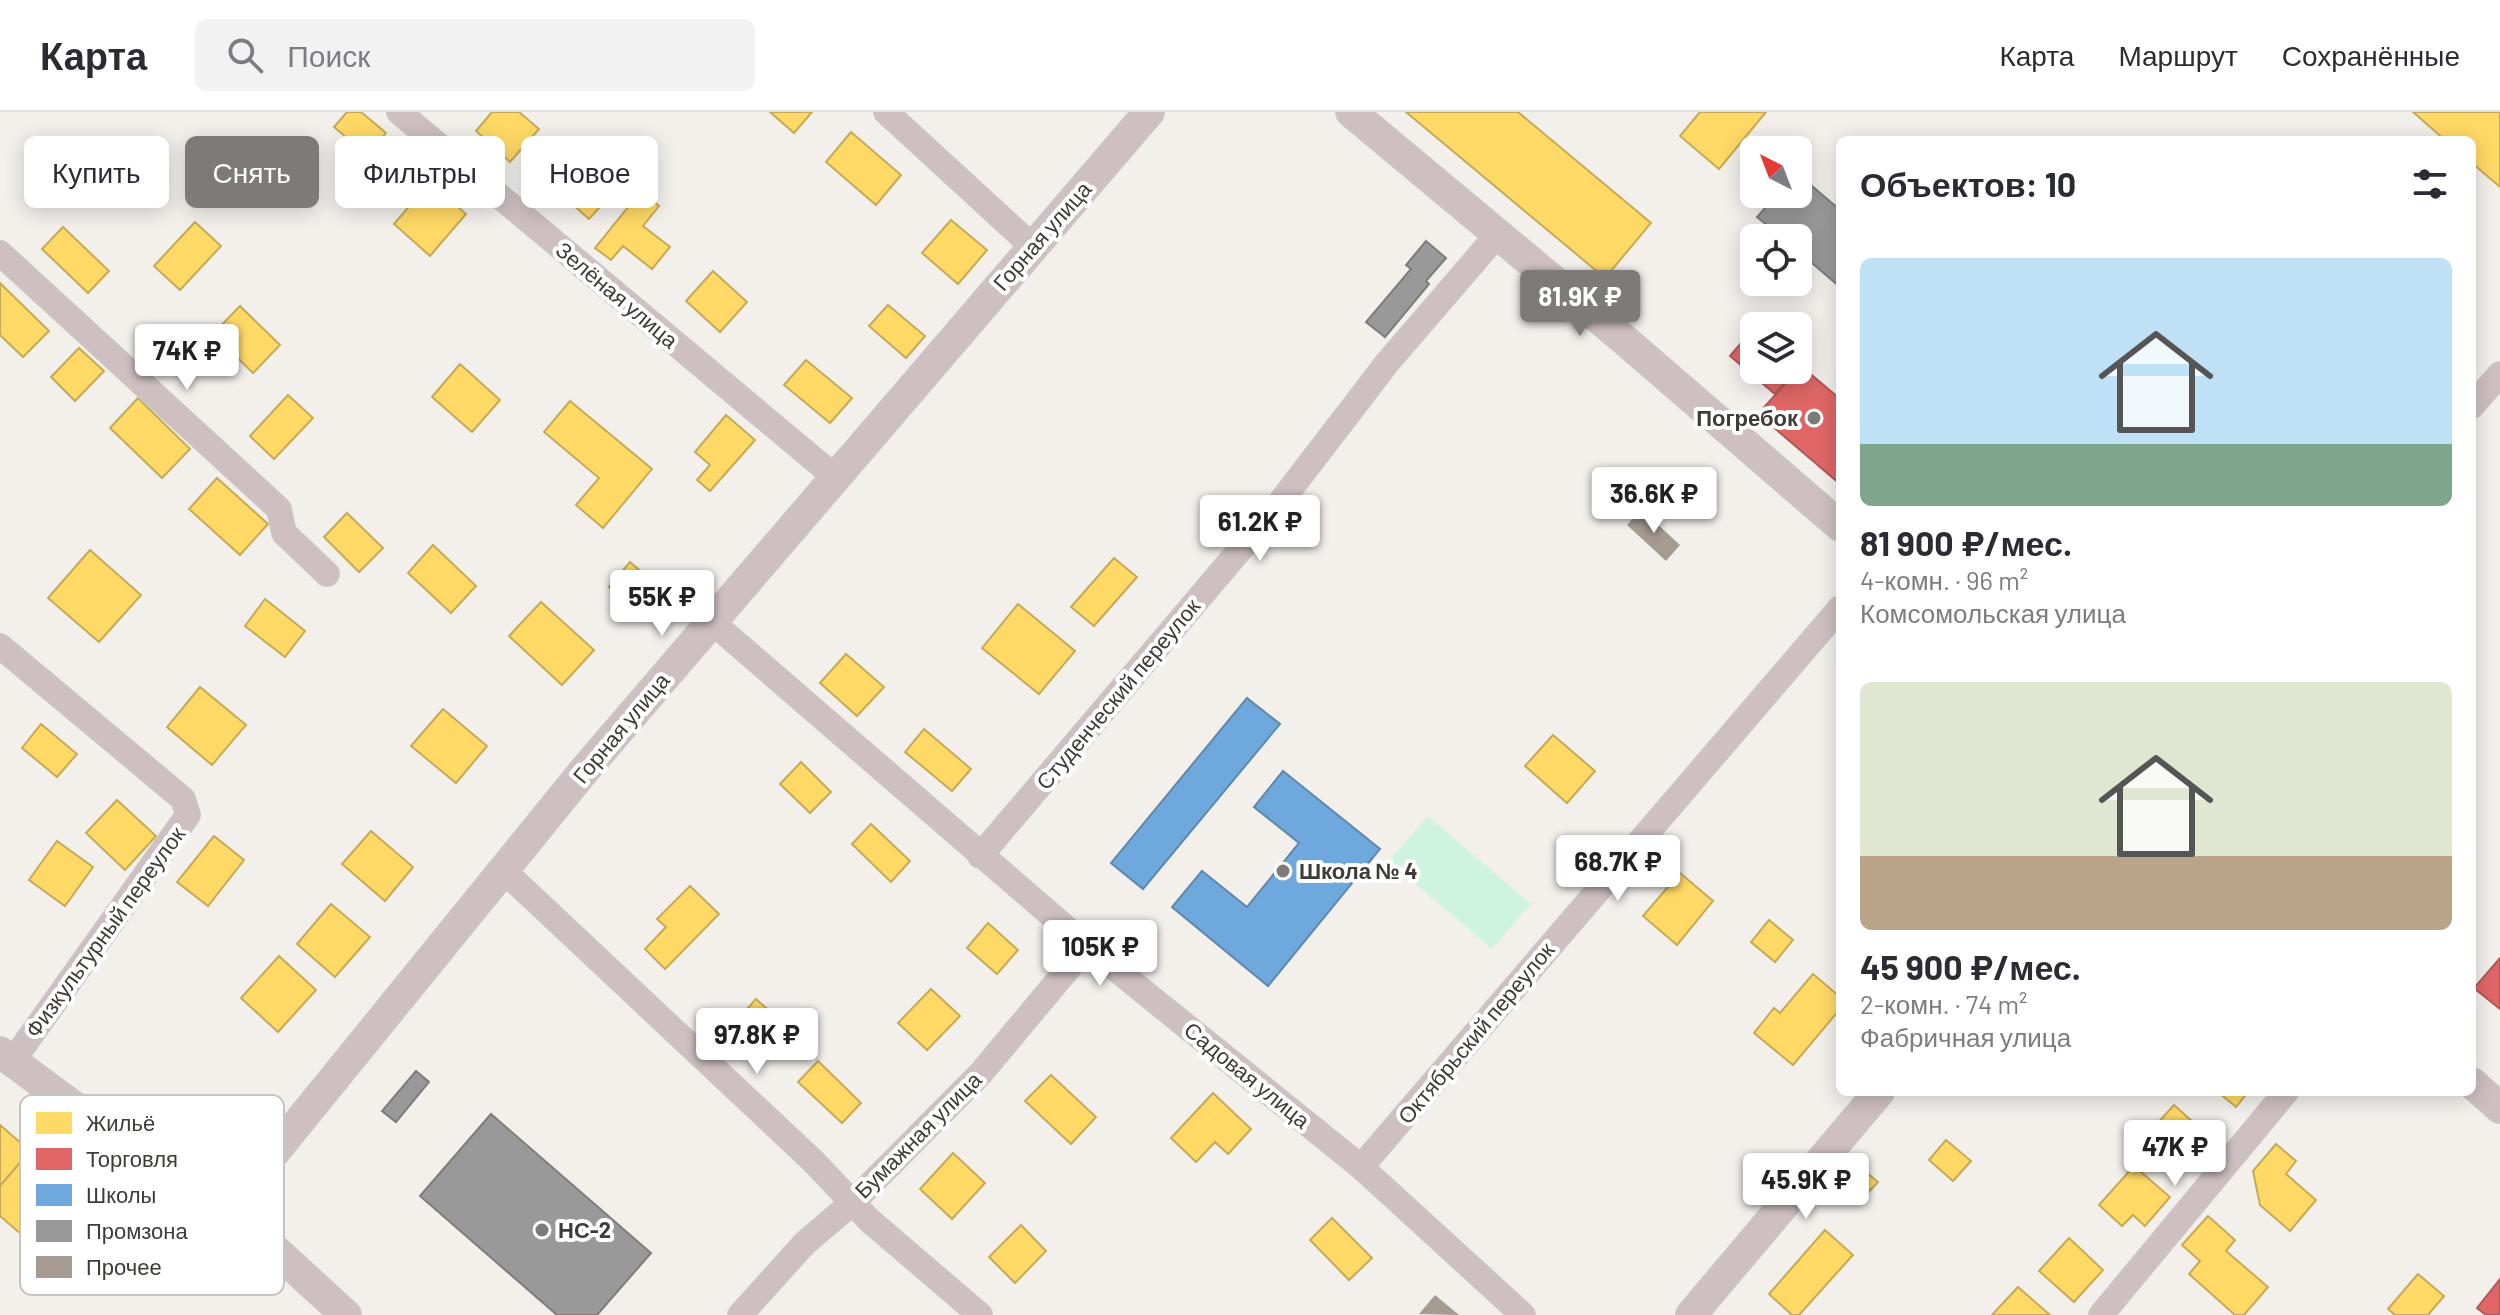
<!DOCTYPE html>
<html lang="ru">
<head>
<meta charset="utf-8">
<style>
  :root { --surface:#fff; --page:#f2f2f3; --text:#2b2b33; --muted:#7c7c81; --line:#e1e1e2; --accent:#7d7b78 }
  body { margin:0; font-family:Barlow,sans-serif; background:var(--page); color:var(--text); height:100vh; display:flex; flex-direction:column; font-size:30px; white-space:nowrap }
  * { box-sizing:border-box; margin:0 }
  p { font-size:26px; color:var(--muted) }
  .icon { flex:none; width:44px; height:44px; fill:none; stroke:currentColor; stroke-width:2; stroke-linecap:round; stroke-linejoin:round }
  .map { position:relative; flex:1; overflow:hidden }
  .details { position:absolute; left:1836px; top:24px; width:640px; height:960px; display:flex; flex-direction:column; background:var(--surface); border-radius:12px; box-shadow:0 4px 20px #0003 }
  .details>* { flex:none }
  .banner { position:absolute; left:24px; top:24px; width:760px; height:72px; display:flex; gap:16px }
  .needle { width:52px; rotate:318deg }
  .buttons { position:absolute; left:1740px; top:24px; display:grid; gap:16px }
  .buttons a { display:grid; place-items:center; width:72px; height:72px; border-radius:12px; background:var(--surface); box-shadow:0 4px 20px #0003; font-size:40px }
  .price { position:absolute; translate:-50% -68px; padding:0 18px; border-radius:8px; background:#fff; color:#222; font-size:26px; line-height:52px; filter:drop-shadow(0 2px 4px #0008) }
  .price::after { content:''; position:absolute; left:50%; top:48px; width:24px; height:18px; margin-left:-12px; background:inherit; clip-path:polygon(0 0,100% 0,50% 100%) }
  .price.active { background:var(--accent); color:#fff }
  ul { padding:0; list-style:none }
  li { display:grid; align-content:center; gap:16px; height:424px; padding:0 24px }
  li span { display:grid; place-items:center; height:248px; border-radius:12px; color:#555 }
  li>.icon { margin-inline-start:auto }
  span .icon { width:144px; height:144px; fill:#fffc; stroke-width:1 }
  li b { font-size:34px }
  h2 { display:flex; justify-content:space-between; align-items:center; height:96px; padding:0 24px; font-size:34px }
  .tag { padding:0 28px; border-radius:12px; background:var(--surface); box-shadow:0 4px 20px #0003; font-size:28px; line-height:72px }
  .tag.active { background:var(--accent); color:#fff }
  header { display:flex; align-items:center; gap:48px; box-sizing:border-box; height:112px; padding:0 40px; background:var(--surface); border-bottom:2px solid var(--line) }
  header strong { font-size:38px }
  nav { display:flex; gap:44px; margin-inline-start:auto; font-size:28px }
  .search { width:560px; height:72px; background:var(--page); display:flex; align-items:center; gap:20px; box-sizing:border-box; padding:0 28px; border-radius:12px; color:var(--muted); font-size:30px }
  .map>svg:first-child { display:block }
  .green { fill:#cef3de }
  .homes { fill:#ffd966; stroke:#c5aa58; stroke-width:2 }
  .shops { fill:#e06666; stroke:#af5958; stroke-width:2 }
  .schools { fill:#6fa8dc; stroke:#6088ab; stroke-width:2 }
  .industry { fill:#999; stroke:#7e7d7c; stroke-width:2 }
  .building { fill:#a59b91 }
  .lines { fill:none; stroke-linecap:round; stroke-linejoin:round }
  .minor-casing { stroke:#ceccc9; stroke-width:26 }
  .tertiary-casing { stroke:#ceccc9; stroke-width:32 }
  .minor { stroke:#cebfc1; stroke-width:24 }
  .tertiary { stroke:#cebfc1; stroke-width:30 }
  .poi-dot { fill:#7d7b78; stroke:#fff; stroke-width:3 }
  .labels { text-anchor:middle; stroke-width:8; stroke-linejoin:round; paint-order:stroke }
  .street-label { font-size:22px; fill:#3e3c39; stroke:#fff }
  .poi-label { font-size:22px; font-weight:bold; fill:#3e3c39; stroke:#fff; text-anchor:start }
  .key { fill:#fff; stroke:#c5c4c4; stroke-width:2 }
  .key-label { font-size:22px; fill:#3e3c39 }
</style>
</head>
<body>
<header>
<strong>Карта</strong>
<div class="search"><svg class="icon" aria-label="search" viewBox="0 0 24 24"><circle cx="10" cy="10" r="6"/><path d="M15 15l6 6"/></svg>Поиск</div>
<nav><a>Карта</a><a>Маршрут</a><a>Сохранённые</a></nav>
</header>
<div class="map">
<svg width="2500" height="1203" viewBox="0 0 2500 1203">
  <rect width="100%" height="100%" fill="#f3f0ec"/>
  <!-- green -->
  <path class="green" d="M1428,704L1531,792L1492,837L1389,749Z"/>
  <!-- homes -->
  <g class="homes">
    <path d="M347,0H361L386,21L378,31L409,57L390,79L359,53L367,43L334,15Z"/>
    <path d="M492,0H519L539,17L510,50L476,19Z"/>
    <path d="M770,0H812L794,21Z"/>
    <path d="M1406,0H1518L1651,111L1605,166Z"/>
    <path d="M1700,0H1766L1719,57L1680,24Z"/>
    <path d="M2413,0H2500V75L2472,51V28H2445Z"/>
    <path d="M851,20L901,63L876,93L826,50Z"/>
    <path d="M579,42L617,76L589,107L551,73Z"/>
    <path d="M430,70L466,102L430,144L394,112Z"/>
    <path d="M641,79L659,94L643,114L670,135L652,157L623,134L611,148L595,136Z"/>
    <path d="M951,108L987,138L958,172L922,141Z"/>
    <path d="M195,110L221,134L180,178L154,154Z"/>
    <path d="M63,115L109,159L88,181L42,137Z"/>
    <path d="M713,159L747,190L720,220L686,189Z"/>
    <path d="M0,171L49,219L23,245L0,223Z"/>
    <path d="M888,193L925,224L906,246L869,214Z"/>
    <path d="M240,194L280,233L253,261L213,222Z"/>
    <path d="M79,236L104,259L75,289L51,265Z"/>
    <path d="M806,248L852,286L830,311L784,273Z"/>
    <path d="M460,252L500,288L472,320L432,285Z"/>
    <path d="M288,283L313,306L274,347L250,324Z"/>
    <path d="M138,286L190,337L162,366L110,316Z"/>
    <path d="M570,289L652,357L603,416L576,393L599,366L544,320Z"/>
    <path d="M726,303L755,328L710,379L697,368L710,353L695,340Z"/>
    <path d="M217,366L268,412L240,443L189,397Z"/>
    <path d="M347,401L383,436L359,460L324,425Z"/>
    <path d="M433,433L476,474L451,501L408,461Z"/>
    <path d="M90,438L141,483L99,530L48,486Z"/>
    <path d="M1114,446L1137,465L1094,514L1071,495Z"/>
    <path d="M630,450L667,482L646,507L609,475Z"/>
    <path d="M265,487L305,519L285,545L245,514Z"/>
    <path d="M541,490L594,538L562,573L509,524Z"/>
    <path d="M1018,492L1075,539L1039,582L982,536Z"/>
    <path d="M846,542L884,575L857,604L820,571Z"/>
    <path d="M200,575L246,613L212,653L167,615Z"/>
    <path d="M443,597L487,634L456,671L411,634Z"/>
    <path d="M41,612L77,642L57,665L22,636Z"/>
    <path d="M924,617L971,657L952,679L905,640Z"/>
    <path d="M1553,623L1595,659L1567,691L1525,654Z"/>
    <path d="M801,650L831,680L810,701L780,672Z"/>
    <path d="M117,688L156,724L125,758L86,721Z"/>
    <path d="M871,712L910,749L891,770L852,732Z"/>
    <path d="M371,719L413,755L385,789L342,752Z"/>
    <path d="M214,724L244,748L208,794L177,770Z"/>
    <path d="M57,729L93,755L65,794L29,768Z"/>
    <path d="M1680,761L1713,789L1677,833L1643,804Z"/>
    <path d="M690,774L719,802L665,857L645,837L666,815L657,807Z"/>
    <path d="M331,792L370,825L335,865L297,832Z"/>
    <path d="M1769,808L1793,828L1775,850L1751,830Z"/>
    <path d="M988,811L1018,838L997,862L967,836Z"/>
    <path d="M279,844L316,878L278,920L241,886Z"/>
    <path d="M1813,862L1840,885V897L1793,953L1754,921L1774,896L1780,901Z"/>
    <path d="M931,877L960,904L927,938L898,911Z"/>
    <path d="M756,887L784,912L760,938L732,914Z"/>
    <path d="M818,949L861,991L842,1011L798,970Z"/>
    <path d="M1051,963L1096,1005L1071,1032L1025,989Z"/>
    <path d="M2218,980H2248L2236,995Z"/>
    <path d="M1213,981L1251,1017L1228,1042L1215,1030L1196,1050L1171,1026Z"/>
    <path d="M2174,993L2212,1027L2183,1060L2145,1025Z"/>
    <path d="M0,1013L30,1039L0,1074Z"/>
    <path d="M1946,1028L1971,1049L1953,1069L1929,1048Z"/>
    <path d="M2276,1032L2296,1049L2286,1062L2316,1088L2290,1119L2260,1093L2253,1059Z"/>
    <path d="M30,1039L109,1107L64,1159L0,1104V1074Z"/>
    <path d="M953,1041L985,1071L952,1107L920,1077Z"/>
    <path d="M2134,1054L2170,1085L2145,1114L2133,1103L2122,1114L2099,1093Z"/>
    <path d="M1861,1056L1878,1070L1863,1086L1847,1072Z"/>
    <path d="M2208,1104L2235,1128L2226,1139L2268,1175L2244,1203H2235L2189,1162L2200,1149L2182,1133Z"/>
    <path d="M1332,1106L1372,1146L1349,1168L1310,1128Z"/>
    <path d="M1021,1113L1046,1139L1015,1171L989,1145Z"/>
    <path d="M1825,1118L1853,1143L1799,1203H1792L1769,1182Z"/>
    <path d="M2069,1126L2103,1158L2074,1190L2039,1159Z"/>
    <path d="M2418,1162L2444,1184L2428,1203H2395L2388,1197Z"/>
    <path d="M2018,1175L2050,1203H1992Z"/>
  </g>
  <!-- shops -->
  <g class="shops">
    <path d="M1754,216V258H1795L1775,282L1730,244Z"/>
    <path d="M1800,253L1840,287V372L1758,302L1798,258Z"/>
    <path d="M2500,846V897L2474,876Z"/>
    <path d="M2500,1167V1203H2486L2477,1196Z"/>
  </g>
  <!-- schools -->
  <g class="schools">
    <path d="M1247,586L1280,612L1143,777L1111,751Z"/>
    <path d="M1283,659L1380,737L1268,874L1172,795L1202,759L1247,795L1299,731L1254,695Z"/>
  </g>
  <!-- industry -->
  <g class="industry">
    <path d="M1798,62L1840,98V175L1798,139V126H1783L1757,105L1777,82H1798Z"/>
    <path d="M1426,129L1446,146L1426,169L1429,172L1385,225L1366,210L1411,157L1406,153Z"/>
    <path d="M416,959L429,970L396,1010L382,999Z"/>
    <path d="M491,1002L651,1141L597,1203H557L420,1084Z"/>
  </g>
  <!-- building -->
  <g class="building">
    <path d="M1641,397L1680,433L1666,449L1627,413Z"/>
    <path d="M1435,1183L1459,1203L1419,1202Z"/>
  </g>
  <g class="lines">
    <!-- minor casing -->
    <g class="minor-casing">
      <g id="minor">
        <path d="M399,0L835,365"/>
        <path d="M886,0L1032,134"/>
        <path d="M0,141L279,397L284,421L327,462"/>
        <path d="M2472,294L2500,262"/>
        <path d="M712,510L1087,834L1361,1055L1523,1203"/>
        <path d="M0,534L183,687L188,703L12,950"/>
        <path d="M980,744L1279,392L1387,251L1498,122"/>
        <path d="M503,758L813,1049L869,1108L980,1203"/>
        <path d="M1361,1055L1840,496"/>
        <path d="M740,1203L805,1131L852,1091L981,961L1087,834"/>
        <path d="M2101,1203L2286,980"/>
      </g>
    </g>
    <!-- tertiary casing -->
    <g class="tertiary-casing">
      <g id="tertiary">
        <path d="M1351,0L1621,225L1840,414"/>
        <path d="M0,940L184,1076L229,1096L346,1203"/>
        <path d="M2472,971L2500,996"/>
        <path d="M229,1096L583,660L1149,0"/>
        <path d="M1691,1203L1879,980"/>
      </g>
    </g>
    <!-- minor -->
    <use href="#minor" class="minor"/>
    <!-- tertiary -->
    <use href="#tertiary" class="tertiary"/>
  </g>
  <!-- markers -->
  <g class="poi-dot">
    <circle cx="1814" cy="306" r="8"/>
    <circle cx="1283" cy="759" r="8"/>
    <circle cx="542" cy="1118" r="8"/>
  </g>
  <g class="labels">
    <!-- street labels -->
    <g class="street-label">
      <text transform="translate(1042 124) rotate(-49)" y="8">Горная улица</text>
      <text transform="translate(617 183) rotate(40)" y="8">Зелёная улица</text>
      <text transform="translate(1118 582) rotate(-50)" y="8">Студенческий переулок</text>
      <text transform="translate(621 616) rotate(-50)" y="8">Горная улица</text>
      <text transform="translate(105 820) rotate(-54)" y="8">Физкультурный переулок</text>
      <text transform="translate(1476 921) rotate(-50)" y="8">Октябрьский переулок</text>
      <text transform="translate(1247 963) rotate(39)" y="8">Садовая улица</text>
      <text transform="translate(918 1023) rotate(-45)" y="8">Бумажная улица</text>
    </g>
    <!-- poi labels -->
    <g class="poi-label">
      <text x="1798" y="314" text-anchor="end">Погребок</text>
      <text x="1299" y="767">Школа № 4</text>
      <text x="558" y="1126">НС-2</text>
    </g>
  </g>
  <!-- legend -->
  <rect x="20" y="983" width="264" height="200" rx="12" class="key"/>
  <rect x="36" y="1000" width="36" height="22" fill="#ffd966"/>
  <rect x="36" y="1036" width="36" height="22" fill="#e06666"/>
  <rect x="36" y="1072" width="36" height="22" fill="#6fa8dc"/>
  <rect x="36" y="1108" width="36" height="22" fill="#999"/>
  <rect x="36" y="1144" width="36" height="22" fill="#a59b91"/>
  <g class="key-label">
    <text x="86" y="1019">Жильё</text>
    <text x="86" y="1055">Торговля</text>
    <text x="86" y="1091">Школы</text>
    <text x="86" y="1127">Промзона</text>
    <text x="86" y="1163">Прочее</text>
  </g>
</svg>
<div class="buttons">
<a><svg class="needle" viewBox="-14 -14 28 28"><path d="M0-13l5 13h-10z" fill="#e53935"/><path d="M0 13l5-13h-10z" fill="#7c7c81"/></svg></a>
<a><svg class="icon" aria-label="locate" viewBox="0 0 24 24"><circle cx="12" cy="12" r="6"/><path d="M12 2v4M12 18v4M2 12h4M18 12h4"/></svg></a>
<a><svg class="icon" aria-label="layers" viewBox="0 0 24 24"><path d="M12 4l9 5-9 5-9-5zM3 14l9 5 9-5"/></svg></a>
</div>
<b class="price active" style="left:1580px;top:226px">81.9K ₽</b>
<b class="price" style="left:187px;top:280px">74K ₽</b>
<b class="price" style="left:1654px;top:423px">36.6K ₽</b>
<b class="price" style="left:1260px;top:451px">61.2K ₽</b>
<b class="price" style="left:662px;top:526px">55K ₽</b>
<b class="price" style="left:1618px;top:791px">68.7K ₽</b>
<b class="price" style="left:1100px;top:876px">105K ₽</b>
<b class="price" style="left:757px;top:964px">97.8K ₽</b>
<b class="price" style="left:2175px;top:1076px">47K ₽</b>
<b class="price" style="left:1806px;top:1109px">45.9K ₽</b>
<div class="banner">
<a class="tag">Купить</a>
<a class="tag active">Снять</a>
<a class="tag">Фильтры</a>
<a class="tag">Новое</a>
</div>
<section class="details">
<h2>Объектов: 10<svg class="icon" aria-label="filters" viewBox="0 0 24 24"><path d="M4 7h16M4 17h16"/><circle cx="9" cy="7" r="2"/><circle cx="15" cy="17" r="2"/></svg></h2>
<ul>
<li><span style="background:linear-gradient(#bfe0f5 75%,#7fa58c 0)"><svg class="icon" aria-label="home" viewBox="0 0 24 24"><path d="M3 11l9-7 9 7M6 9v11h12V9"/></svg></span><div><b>81 900 ₽/мес.</b><p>4-комн. · 96 m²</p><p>Комсомольская улица</p></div></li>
<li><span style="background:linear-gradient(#dfe7d0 70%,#b9a48a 0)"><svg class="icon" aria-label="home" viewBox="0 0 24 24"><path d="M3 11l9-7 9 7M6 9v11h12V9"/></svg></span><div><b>45 900 ₽/мес.</b><p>2-комн. · 74 m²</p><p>Фабричная улица</p></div></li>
</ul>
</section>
</div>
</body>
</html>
